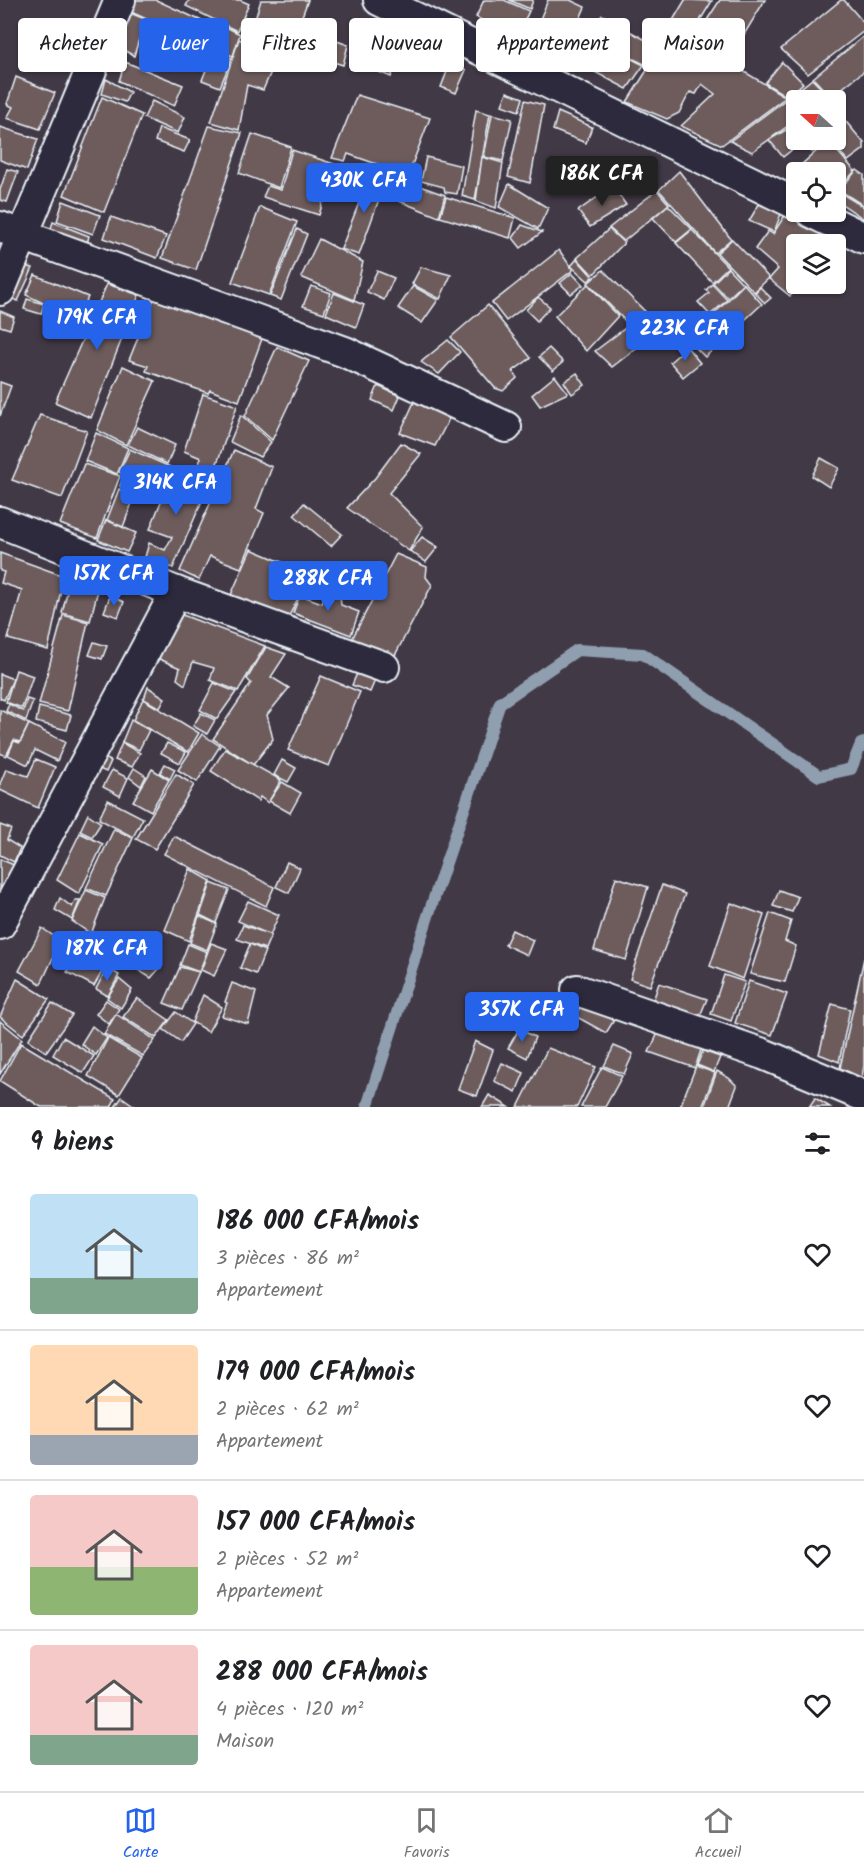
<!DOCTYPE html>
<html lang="fr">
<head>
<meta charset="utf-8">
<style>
  :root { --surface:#fff; --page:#f2f2f2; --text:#202124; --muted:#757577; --line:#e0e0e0; --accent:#2563eb }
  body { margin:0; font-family:Kalam,sans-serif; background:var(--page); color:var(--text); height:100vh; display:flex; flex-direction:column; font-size:22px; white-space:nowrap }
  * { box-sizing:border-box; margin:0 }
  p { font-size:20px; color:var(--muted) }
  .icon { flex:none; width:33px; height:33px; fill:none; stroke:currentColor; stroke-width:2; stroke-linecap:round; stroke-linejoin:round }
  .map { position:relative; height:1107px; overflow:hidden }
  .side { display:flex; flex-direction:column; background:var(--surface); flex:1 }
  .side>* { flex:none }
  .guide { position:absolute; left:18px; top:18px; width:828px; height:54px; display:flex; gap:12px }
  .needle { width:39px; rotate:291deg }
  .tools { position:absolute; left:786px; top:90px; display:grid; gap:12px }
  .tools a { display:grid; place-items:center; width:60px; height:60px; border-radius:6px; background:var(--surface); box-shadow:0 2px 4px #0004; font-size:30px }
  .price { position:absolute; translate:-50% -51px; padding:0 14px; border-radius:6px; background:var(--accent); color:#fff; font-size:20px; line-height:39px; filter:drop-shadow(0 2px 3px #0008) }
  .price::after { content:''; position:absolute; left:50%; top:36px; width:18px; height:14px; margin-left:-9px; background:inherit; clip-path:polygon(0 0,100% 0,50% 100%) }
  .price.active { background:#222; color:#fff }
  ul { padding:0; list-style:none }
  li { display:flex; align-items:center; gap:18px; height:150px; padding:0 30px }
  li+li { border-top:2px solid var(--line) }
  li span { display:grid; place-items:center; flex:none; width:168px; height:120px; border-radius:6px; color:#555 }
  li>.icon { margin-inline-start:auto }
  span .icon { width:72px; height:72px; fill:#fffc; stroke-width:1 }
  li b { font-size:26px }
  h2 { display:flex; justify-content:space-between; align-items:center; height:72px; padding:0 30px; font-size:26px }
  .chip { padding:0 21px; border-radius:6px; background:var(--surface); box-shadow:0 2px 4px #0004; font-size:21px; line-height:54px }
  .chip.active { background:var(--accent); color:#fff }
  .menu { display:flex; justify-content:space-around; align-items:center; height:84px; border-top:2px solid var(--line); background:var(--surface); font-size:16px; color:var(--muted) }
  .menu a { display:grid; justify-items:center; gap:3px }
  .menu .active { color:var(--accent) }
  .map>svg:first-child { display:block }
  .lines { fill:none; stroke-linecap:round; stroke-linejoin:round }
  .stream { stroke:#8f9fb0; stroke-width:12 }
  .building { fill:#6e5c5b; stroke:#e8f1f8; stroke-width:1.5 }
  .street-casing { stroke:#e8f1f8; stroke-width:34 }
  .street { stroke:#2f2a3d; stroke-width:30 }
</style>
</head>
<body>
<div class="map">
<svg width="864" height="1107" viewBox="0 0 864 1107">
  <rect width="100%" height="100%" fill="#423946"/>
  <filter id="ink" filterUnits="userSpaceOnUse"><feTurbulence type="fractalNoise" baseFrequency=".0167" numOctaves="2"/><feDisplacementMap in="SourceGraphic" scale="12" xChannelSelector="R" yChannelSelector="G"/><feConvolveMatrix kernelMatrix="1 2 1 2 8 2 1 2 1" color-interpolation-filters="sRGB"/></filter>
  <g filter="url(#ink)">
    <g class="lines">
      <!-- stream -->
      <path class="stream" d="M367,1107L428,916L500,703L577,650L643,654L819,776L851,769L861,744L864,743"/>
    </g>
    <!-- building -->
    <g class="building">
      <path d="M134,0H156L217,28L209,48L129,11Z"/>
      <path d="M189,0H240L249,4L237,31L186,6Z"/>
      <path d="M261,0H308L294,38L273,29L267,47L249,39Z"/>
      <path d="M484,0H504L529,11L515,40L476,17Z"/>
      <path d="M509,0H533L530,9Z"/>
      <path d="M548,0H570L585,7L568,46L535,31Z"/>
      <path d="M685,0L712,1L690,37L669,27Z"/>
      <path d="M720,0H765L728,61L694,40Z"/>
      <path d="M841,0H844L864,23V31L808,74L781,49Z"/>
      <path d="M130,13L145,19L134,56L115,45Z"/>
      <path d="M602,15L621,23L601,51L586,41Z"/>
      <path d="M220,24L240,34L233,56L210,48Z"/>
      <path d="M620,26L657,46L644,64L607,46Z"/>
      <path d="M385,30L405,38L391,77L370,68Z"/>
      <path d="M671,32L706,53L710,51L786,97L722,145L681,126L715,94L702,84L696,94L690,92L679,113L667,119L627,102Z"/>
      <path d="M864,36V71L831,97L813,78Z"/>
      <path d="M326,37L348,45L343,65L320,58Z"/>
      <path d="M239,39L278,56L263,90L247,85L239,130L211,122Z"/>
      <path d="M606,46L644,65L627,89L591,70Z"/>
      <path d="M213,53L232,58L220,87L202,80Z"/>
      <path d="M125,62L183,85L174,106L119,81Z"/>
      <path d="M782,62L803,83L788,97L765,83Z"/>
      <path d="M450,64L466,70L456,93L441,87Z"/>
      <path d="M16,77L55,93L40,129L7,118L13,107L7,104Z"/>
      <path d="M106,79L130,92L125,102L102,94Z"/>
      <path d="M812,79L826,93L817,100L796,102L791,96Z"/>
      <path d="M507,92L523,98L519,111L502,105Z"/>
      <path d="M357,95L430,118L408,175L348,154L345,161L332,158Z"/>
      <path d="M102,97L142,115L104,212L64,195Z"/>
      <path d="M789,97L796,104V120L752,152L730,141Z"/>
      <path d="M525,100L544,105L530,183L508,177Z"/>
      <path d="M152,101L185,117L178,133L144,118Z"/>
      <path d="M476,110L490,114L475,200L462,196Z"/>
      <path d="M558,112L592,127L586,143L553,130Z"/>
      <path d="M492,114L512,119L503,161L484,157Z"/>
      <path d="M842,117L864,143V149L848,161L829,140H836V122Z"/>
      <path d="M209,126L242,133L196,270L162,258Z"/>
      <path d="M0,127L38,139L27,170L0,160Z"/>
      <path d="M159,128L190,140L184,152L155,141Z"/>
      <path d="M789,128L800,143L783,157L769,140Z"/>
      <path d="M252,134L291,147L279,188L239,173Z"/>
      <path d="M802,140H826L812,152Z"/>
      <path d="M828,141L855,171L836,192V172H796V176L794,175L801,165Z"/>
      <path d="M292,150L334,164L319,215L263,197L268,186L281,190Z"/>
      <path d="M426,157L462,166L457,194L445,192L444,187L421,181Z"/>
      <path d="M482,157L503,163L496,208L476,201Z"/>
      <path d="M7,169L18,172L7,202L0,200V190Z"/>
      <path d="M857,170L864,175V206L839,190Z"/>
      <path d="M679,171L731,239L715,253L659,190Z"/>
      <path d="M371,172L387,177L359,255L341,249Z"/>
      <path d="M391,176L445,195L439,217L384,195Z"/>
      <path d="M509,184L548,208L538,229L499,207Z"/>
      <path d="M613,186L626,205L590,227L578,211Z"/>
      <path d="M657,190L669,204L624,241L609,228Z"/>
      <path d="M839,192L864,207V219L836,200Z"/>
      <path d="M446,197L515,218L510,238L440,217Z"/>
      <path d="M63,201L100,215L93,234L57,221Z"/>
      <path d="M759,204L781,214L774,232L749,221Z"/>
      <path d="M668,205L692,229L676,242L653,218Z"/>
      <path d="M260,207L297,222L269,295L232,282Z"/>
      <path d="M787,212L843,240L836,247V244H796V284H802L790,296L769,279L778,269L755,249L768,231L773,234Z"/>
      <path d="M111,217L166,236L157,258L104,238Z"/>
      <path d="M53,222L89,236L87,244L50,231Z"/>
      <path d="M522,225L542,232L521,248L513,238Z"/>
      <path d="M297,229L307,234L281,300L270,296Z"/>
      <path d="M609,229L624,243L593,275L577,258Z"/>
      <path d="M692,230L728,267L712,282L676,243Z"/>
      <path d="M319,239L363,262L354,300L301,277Z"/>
      <path d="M732,239L769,278L754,292L717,253Z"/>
      <path d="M559,250L573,270L506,321L492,303Z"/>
      <path d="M577,259L593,277L588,281L571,266Z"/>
      <path d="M19,265L33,268L18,301L6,296Z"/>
      <path d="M421,267L451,275L440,299L412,284Z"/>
      <path d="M728,268L743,284L728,298L713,283Z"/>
      <path d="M603,270L662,328L645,341L588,283Z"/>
      <path d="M377,271L394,278L384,300L367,292Z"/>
      <path d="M572,273L583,285L571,294L560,283Z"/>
      <path d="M35,275L88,297L78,319L26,295Z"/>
      <path d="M107,284L139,295L91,418L55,402Z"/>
      <path d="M588,284L618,316L586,351L555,316Z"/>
      <path d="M712,284L727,300L710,315L698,302L709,293L706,290Z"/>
      <path d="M744,284L762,304L705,357L691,343L718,319L714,314Z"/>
      <path d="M311,286L331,293L324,313L303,306Z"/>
      <path d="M413,286L438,300L422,323L398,308Z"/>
      <path d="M760,287L771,298L765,303L755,293Z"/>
      <path d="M334,293L364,305L356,327L326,314Z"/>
      <path d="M538,297L550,307L537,321L526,310Z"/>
      <path d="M154,298L263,336L239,401L210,390L208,393L146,371L148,366L129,360Z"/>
      <path d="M27,299L44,304L41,314L24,309Z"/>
      <path d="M488,305L531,358L513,371L517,378L503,391L495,388L451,337Z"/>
      <path d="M0,311L14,317L10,329L0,326Z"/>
      <path d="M628,326L643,343L612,367L595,351Z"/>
      <path d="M448,340L460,352L439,374L421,362Z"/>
      <path d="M277,347L309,361L272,440L245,416Z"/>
      <path d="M687,347L700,363L683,377L670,362Z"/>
      <path d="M549,348L563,362L553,371L539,357Z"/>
      <path d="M123,366L155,381L126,445L97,430Z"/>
      <path d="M577,373L585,385L572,394L564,382Z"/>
      <path d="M555,376L568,393L540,406L532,395Z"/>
      <path d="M0,382L11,386L0,416Z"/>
      <path d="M378,386L400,396L394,410L372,400Z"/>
      <path d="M203,394L237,406L214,472L198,465L201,458L184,451Z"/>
      <path d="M415,400L451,415L435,446L400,433Z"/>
      <path d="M40,415L87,431L62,498L12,480Z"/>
      <path d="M241,415L271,442L260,457L230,442Z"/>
      <path d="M137,427L175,445L167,464L128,445Z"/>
      <path d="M96,433L128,448L117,474L85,461Z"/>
      <path d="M401,443L421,454L389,493L423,527L409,551L347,508L375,478Z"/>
      <path d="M130,449L170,467L164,489L157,485L147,499L120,486L124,475L119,472Z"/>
      <path d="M234,450L272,467L256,509L264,513L241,568L210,556L199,580L180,571Z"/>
      <path d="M821,458L839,468L829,487L812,476Z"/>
      <path d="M84,464L120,476L97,538L60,524Z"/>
      <path d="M174,469L208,487L173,568L145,557L149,543L165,550L172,537L150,529Z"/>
      <path d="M119,489L135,495L123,527L107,520Z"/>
      <path d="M304,503L342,534L331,546L294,515Z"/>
      <path d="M106,520L136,533L127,552L98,540Z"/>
      <path d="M422,537L438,547L426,562L410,551Z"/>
      <path d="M251,549L310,574L288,618L231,595Z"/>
      <path d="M0,553L64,576L48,650L8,639L22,590L1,583L4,572L0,571Z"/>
      <path d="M396,554L427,567L426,577L432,585L394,657L352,639Z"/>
      <path d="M70,580L99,586L90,621L62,613Z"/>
      <path d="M327,588L340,595L341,605L359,612L351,635L293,613L300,595L322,603Z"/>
      <path d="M110,596L124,602L118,617L104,612Z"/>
      <path d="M177,613L265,646L238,691L210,680L214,668L193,662L185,685L177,679L180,668L157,658Z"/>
      <path d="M63,615L88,622L68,711L39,704Z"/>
      <path d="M94,642L107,646L102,659L89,655Z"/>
      <path d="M266,647L286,654L271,677L289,688L267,715L273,739L253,765L213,739L251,683L247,679Z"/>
      <path d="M16,670L33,676L22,708L6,702Z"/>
      <path d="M358,671L376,678L370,692L352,685Z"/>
      <path d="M0,674L13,679L4,700L0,698Z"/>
      <path d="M321,676L360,692L329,766L288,750Z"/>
      <path d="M214,683L236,692L217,719L200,710Z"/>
      <path d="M148,687L165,698L160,708L144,699Z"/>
      <path d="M27,699L33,701L26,721L6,711L9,704L23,711Z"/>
      <path d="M143,699L199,733L188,752L133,720Z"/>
      <path d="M39,707L71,715L67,730L36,722Z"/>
      <path d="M0,710L29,724L20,742L14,740L6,756L0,753Z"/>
      <path d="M201,713L215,720L207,734L193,726Z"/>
      <path d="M131,720L149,730L139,750L122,742Z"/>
      <path d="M29,724L65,742L57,761L35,750L28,765L8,755L14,741L20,743Z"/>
      <path d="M202,734L220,746L197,782L178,770Z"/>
      <path d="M122,743L140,753L132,767L115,760Z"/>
      <path d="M167,743L186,752L180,763L161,753Z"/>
      <path d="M225,749L281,780L268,803L260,797L258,801L211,771Z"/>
      <path d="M100,756L111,761L106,772L95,767Z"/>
      <path d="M36,759L55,767L38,808L0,790V784L6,769L28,776Z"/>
      <path d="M282,760L296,768L288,782L274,775Z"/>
      <path d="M165,764L175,769L170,779L160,773Z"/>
      <path d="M134,768L146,776L141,786L129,777Z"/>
      <path d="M152,769L169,780L151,811L133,801Z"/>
      <path d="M112,770L128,778L120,796L103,787Z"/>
      <path d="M176,774L194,785L155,849L136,839Z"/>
      <path d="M282,782L301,793L290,813L269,801Z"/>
      <path d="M108,800L143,818L133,837L99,819Z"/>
      <path d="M88,814L101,823L92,837L80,831Z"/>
      <path d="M0,825L11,829L7,840L20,848L14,862L0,855Z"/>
      <path d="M114,829L133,838L106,896L86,888Z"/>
      <path d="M80,833L103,844L79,894L57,880Z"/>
      <path d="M174,836L274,887L266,906L164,854Z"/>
      <path d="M0,859L16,866L0,901Z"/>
      <path d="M287,862L300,868L289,893L276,887Z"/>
      <path d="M190,869L211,881L189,941L165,930Z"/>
      <path d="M616,877L648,887L626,960L594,950Z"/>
      <path d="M211,883L229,890L216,923L200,915Z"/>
      <path d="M662,885L685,894L650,986L630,979Z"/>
      <path d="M86,890L105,898L91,934L72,921Z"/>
      <path d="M779,890L798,897L792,912L773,906Z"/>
      <path d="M60,898L72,907L75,900H80L72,920L55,910Z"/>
      <path d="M248,901L279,915L270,935L238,921Z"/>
      <path d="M731,903L764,915L743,979L710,966Z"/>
      <path d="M770,913L791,921L785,941L796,946L785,982L750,974Z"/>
      <path d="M199,916L217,924L207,950L190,943Z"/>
      <path d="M243,925L271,935L265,949L237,939Z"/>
      <path d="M42,928L78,953L68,969L53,958L41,984L19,971Z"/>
      <path d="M512,930L533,940L527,955L505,945Z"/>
      <path d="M211,943L227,949L214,976L201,970Z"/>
      <path d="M188,944L207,952L199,972L180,965Z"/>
      <path d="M250,944L265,951L256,974L240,968Z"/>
      <path d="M139,954L160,968L151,978L133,967Z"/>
      <path d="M80,955L104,968L94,986L67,972Z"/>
      <path d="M864,958V1065L862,1078L840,1068Z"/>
      <path d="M180,967L199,972L182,1010L164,1003Z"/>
      <path d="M107,968L119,975L108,996L96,989Z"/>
      <path d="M724,975L745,982L731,1021L711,1014Z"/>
      <path d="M17,979L49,999L23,1035L0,1017Z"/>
      <path d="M119,979L132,990L121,1008L107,998Z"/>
      <path d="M749,981L787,994L772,1035L735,1023Z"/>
      <path d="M232,983L256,992L248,1024L222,1016L227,1003L225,1002Z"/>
      <path d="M659,983L707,999L700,1016L653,1001Z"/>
      <path d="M203,995L222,1007L208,1032L192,1022Z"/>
      <path d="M585,997L616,1017L606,1033L575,1016Z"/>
      <path d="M137,998L169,1020L156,1038L123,1017Z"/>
      <path d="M106,1000L119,1009L109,1024L96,1014Z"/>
      <path d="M52,1003L72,1015L46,1052L28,1040Z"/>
      <path d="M832,1004L850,1009L839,1062L819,1054Z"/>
      <path d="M176,1012L193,1024L181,1042L163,1029Z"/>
      <path d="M116,1014L155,1040L143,1056L104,1034Z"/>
      <path d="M0,1021L22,1039L0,1074Z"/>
      <path d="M92,1026L107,1038L96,1055L81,1044Z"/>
      <path d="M519,1029L535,1037L527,1058L508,1048Z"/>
      <path d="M660,1029L701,1050L695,1068L649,1052Z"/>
      <path d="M63,1037L94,1056L83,1073L53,1055Z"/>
      <path d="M108,1038L142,1058L119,1095L88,1076Z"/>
      <path d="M475,1041L493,1050L477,1096L458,1089Z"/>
      <path d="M21,1043L115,1099L111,1107H41L0,1081Z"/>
      <path d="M614,1046L633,1054L624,1074L604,1066Z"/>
      <path d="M548,1048L596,1067L577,1107H518Z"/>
      <path d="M703,1051L720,1057L714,1072L697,1065Z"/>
      <path d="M502,1063L524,1073L516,1092L494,1081Z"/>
      <path d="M696,1066L715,1073L702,1107H680Z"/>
      <path d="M602,1067L622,1076L605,1107H581Z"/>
      <path d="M717,1071L729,1078L737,1086L729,1107H704Z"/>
      <path d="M489,1095L509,1107H482Z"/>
      <path d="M122,1097L136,1107H115Z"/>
      <path d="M815,1098L830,1107H809Z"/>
    </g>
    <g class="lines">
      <!-- street casing -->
      <g class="street-casing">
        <g id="street">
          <path d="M379,0L796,204"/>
          <path d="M811,212L864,238"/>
          <path d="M0,227L345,352L506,427"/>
          <path d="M0,290L120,0"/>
          <path d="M0,522L176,592L384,667"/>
          <path d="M0,924L176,592"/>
          <path d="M577,990L763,1054L864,1096"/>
        </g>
      </g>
      <!-- street -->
      <use href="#street" class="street"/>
    </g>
  </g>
</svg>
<div class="tools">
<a><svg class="needle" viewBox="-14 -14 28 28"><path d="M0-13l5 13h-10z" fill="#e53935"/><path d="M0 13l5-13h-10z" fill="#757577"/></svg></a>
<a><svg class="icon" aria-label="locate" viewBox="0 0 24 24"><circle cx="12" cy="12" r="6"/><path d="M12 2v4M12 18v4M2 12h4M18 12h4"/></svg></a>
<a><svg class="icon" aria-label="layers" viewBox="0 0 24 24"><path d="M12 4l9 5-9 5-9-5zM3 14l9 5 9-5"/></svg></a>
</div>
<b class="price active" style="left:602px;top:207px">186K CFA</b>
<b class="price" style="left:364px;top:214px">430K CFA</b>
<b class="price" style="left:97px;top:351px">179K CFA</b>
<b class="price" style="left:685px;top:362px">223K CFA</b>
<b class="price" style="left:176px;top:516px">314K CFA</b>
<b class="price" style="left:114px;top:607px">157K CFA</b>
<b class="price" style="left:328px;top:612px">288K CFA</b>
<b class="price" style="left:107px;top:982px">187K CFA</b>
<b class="price" style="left:522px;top:1043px">357K CFA</b>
<div class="guide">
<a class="chip">Acheter</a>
<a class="chip active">Louer</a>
<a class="chip">Filtres</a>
<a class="chip">Nouveau</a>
<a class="chip">Appartement</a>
<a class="chip">Maison</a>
</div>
</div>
<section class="side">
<h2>9 biens<svg class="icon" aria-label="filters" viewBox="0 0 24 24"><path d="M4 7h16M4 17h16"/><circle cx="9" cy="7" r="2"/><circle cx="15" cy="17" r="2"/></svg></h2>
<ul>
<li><span style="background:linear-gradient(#bfe0f5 70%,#7fa58c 0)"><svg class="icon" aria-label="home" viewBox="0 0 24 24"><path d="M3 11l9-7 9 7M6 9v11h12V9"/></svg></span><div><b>186 000 CFA/mois</b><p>3 pièces · 86 m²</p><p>Appartement</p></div><svg class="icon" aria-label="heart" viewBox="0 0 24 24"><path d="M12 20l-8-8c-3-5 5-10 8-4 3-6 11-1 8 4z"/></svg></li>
<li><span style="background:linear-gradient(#ffd9b3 75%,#9aa5b1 0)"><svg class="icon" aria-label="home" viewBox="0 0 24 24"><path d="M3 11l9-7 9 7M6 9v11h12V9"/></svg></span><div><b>179 000 CFA/mois</b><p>2 pièces · 62 m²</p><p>Appartement</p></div><svg class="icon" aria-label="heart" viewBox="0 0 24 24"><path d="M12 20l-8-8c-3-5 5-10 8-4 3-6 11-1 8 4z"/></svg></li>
<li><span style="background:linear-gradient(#f6c9c9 60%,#8fb573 0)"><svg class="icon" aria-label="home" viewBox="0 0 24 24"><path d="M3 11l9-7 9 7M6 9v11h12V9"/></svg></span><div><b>157 000 CFA/mois</b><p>2 pièces · 52 m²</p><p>Appartement</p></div><svg class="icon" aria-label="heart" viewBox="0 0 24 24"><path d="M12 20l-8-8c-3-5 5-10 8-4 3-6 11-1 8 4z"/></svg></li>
<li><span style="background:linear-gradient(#f6c9c9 75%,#7fa58c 0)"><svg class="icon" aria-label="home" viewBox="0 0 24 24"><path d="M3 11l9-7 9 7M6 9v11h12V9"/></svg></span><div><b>288 000 CFA/mois</b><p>4 pièces · 120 m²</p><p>Maison</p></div><svg class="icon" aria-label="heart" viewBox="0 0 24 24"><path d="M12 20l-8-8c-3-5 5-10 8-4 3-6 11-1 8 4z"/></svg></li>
</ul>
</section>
<nav class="menu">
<a class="active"><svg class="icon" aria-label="map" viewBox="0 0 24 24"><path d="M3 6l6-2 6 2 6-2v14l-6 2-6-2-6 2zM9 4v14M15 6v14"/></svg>Carte</a>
<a><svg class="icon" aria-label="saved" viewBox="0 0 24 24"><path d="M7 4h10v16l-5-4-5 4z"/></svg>Favoris</a>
<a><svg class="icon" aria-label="home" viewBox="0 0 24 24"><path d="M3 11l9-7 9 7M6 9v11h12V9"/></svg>Accueil</a>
</nav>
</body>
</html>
